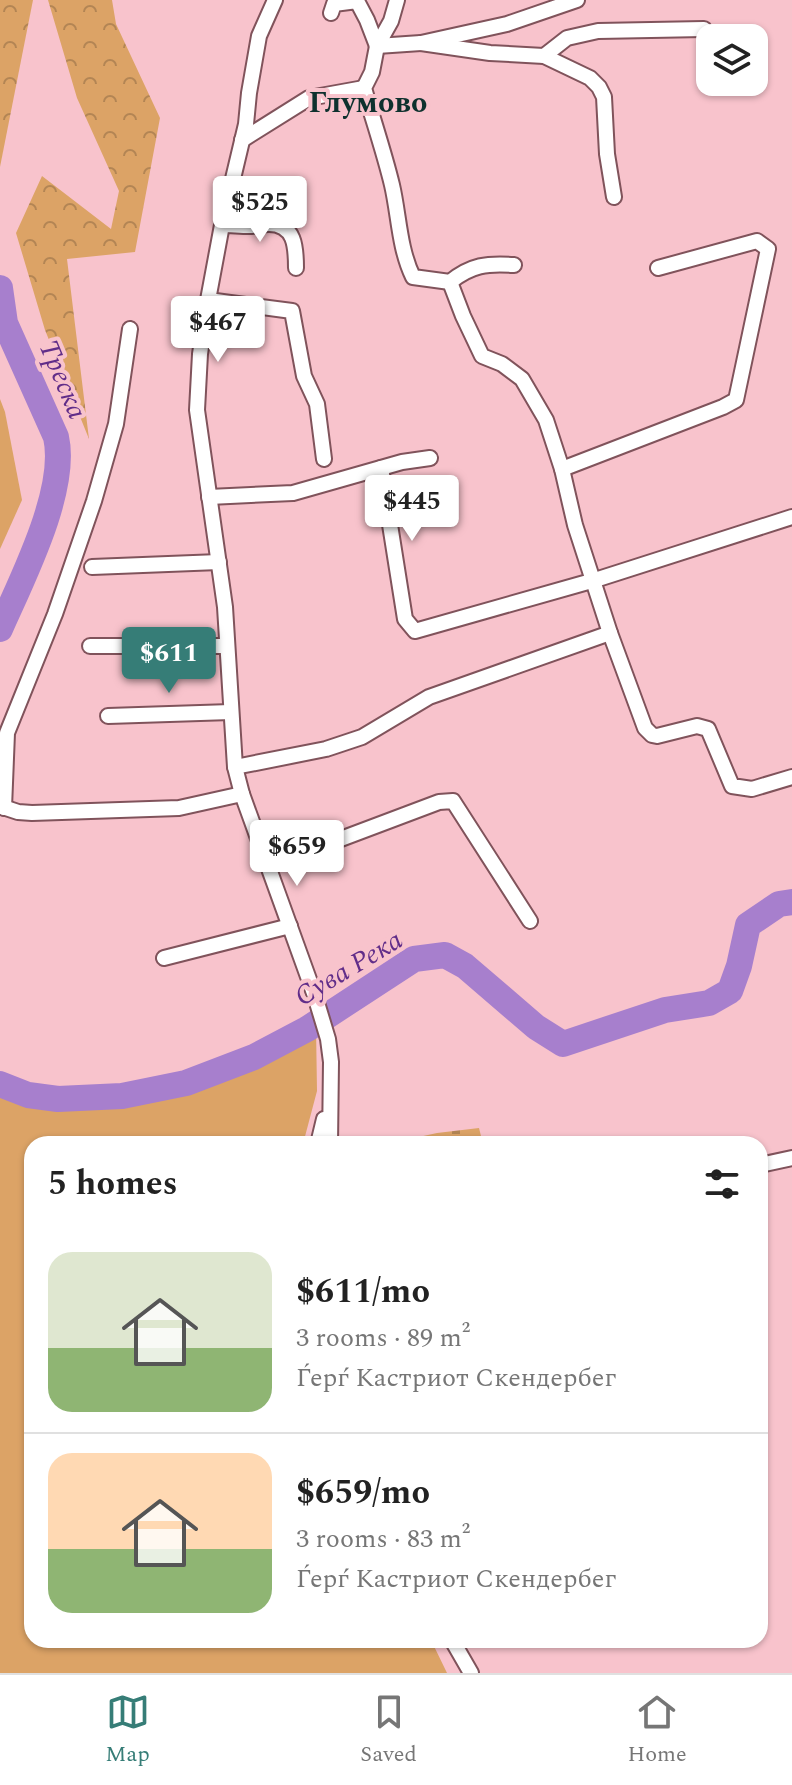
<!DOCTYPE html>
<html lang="en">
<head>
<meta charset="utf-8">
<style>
  :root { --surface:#fff; --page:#f2f2f2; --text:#222; --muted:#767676; --line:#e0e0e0; --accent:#367d77 }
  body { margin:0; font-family:Spectral,serif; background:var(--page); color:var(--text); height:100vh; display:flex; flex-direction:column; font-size:30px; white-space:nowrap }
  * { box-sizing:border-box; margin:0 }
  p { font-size:26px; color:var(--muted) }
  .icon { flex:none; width:44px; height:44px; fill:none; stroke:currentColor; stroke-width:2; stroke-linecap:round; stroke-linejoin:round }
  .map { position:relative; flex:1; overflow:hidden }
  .panel { position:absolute; left:24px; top:1136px; width:744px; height:512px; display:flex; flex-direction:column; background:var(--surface); border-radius:24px; box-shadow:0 2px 6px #0004 }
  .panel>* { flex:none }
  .buttons { position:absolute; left:696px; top:24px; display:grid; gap:16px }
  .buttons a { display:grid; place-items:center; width:72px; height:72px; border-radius:16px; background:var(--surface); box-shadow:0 2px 6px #0004; font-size:40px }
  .price { position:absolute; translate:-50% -68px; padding:0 18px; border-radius:8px; background:#fff; color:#222; font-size:26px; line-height:52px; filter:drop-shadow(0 2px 4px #0008) }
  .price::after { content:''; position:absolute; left:50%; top:48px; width:24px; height:18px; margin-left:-12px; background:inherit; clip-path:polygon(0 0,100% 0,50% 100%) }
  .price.selected { background:var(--accent); color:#fff }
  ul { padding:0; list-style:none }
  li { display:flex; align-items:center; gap:24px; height:200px; padding:0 24px }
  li+li { border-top:2px solid var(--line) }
  li span { display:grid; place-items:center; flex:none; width:224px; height:160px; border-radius:24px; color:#555 }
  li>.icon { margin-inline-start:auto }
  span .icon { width:96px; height:96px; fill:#fffc; stroke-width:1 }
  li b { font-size:34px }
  h2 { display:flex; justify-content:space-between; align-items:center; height:96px; padding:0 24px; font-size:34px }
  .tabs { display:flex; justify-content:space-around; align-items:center; height:112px; border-top:2px solid var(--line); background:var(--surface); font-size:22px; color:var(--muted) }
  .tabs a { display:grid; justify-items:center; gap:4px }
  .tabs .selected { color:var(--accent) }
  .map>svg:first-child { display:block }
  .green { fill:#dca366 }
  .forest { fill:url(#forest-crowns) }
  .cemetery { fill:url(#cemetery-stones) }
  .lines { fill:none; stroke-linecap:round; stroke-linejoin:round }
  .river { stroke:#a77fcd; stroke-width:26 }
  .minor-casing { stroke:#80535b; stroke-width:18 }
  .minor { stroke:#fff; stroke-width:14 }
  .labels { text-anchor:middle; stroke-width:8; stroke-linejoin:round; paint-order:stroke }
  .water-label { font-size:28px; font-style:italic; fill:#612d89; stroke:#f8c3cc }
  .quarter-label { font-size:30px; font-weight:bold; fill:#0e312e; stroke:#f8c3cc }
</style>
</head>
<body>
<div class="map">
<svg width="792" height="1673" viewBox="0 0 792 1673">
  <defs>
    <pattern id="forest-crowns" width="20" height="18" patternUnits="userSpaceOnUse" patternTransform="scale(2)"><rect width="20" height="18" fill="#dca366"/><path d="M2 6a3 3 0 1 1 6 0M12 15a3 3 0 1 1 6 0" fill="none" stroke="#b38554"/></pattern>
    <pattern id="cemetery-stones" width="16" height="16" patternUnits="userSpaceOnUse" patternTransform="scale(2)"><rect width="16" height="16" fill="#dca366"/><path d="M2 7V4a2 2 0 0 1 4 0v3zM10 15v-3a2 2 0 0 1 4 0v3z" fill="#b38554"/></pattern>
  </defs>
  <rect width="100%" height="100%" fill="#f8c3cc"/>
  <!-- green -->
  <g class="green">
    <path d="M0,399L5,412L22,500L0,549Z"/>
    <path d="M316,1027L317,1091L303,1144H32V1640H431L447,1673H0V1084L54,1096L143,1089L254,1052Z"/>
  </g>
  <!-- forest -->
  <g class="forest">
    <path d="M0,0H33L0,167Z"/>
    <path d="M48,0H112L116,24L160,118L135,252L67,259L89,439L45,330L16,233L42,176L111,229L119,191L77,98Z"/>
  </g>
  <!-- cemetery -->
  <path class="cemetery" d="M479,1128L483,1144H387L437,1133Z"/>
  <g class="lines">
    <!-- river -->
    <g class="river">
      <path d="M0,288L5,323L56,437C68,490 22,579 0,629"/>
      <path d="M0,1084L28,1095L58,1099L122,1096L186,1083L254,1057L307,1029L414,959L445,955L465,966L536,1027L563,1044L665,1010L709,1003L730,991L739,966L748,925L779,904L792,902"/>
    </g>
    <!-- minor casing -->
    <g class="minor-casing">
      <g id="minor">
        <path d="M275,0L259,36L249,93L246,124L222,225L208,300L200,354L197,410L225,607L235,767L242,794L315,996L328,1039L331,1062L330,1144"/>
        <path d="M397,0L391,21L377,46L372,72L364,88C373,120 384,152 392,185C399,215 399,248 413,277L450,282C471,265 487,263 514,265"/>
        <path d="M331,13L334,4L357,1L367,20L377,46L421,43L507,24L577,0"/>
        <path d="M421,43L490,53L544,56L590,78L599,87L604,97L607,154L614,197"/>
        <path d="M544,56L567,38L598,31L704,29"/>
        <path d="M242,140L309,98L364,88"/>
        <path d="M222,225C231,225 240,226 249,226C256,226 262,224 269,224C295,224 296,247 296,268"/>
        <path d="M450,282L463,316L482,356L502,364L522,379L546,420L562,469L575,525L610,633L645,728L652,735L657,736L697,726L708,729L732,786L752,789L792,777"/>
        <path d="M208,300L292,311L304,376L317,404L324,459"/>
        <path d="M381,468L405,619L415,631L595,580L792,517"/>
        <path d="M562,469L723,407L736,400L768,249L757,241L658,268"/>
        <path d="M209,497L293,493L402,462L430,458"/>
        <path d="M92,567L219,562"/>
        <path d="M90,646H226"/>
        <path d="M108,716L231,712"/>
        <path d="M235,767L326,749L362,737L429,697L610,633"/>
        <path d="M0,806L18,812L32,813L179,808L242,794"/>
        <path d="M4,808L7,733L55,614L94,501L116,424L130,329"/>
        <path d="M269,866L439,802L453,801L530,921"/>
        <path d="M164,958L290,926"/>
        <path d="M318,1144L324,1119"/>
        <path d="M760,1165L792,1158"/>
        <path d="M452,1640L471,1673"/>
      </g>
    </g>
    <!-- minor -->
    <use href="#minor" class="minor"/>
  </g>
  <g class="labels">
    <!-- water labels -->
    <g class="water-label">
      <text transform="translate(64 379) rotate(67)" y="10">Треска</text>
      <text transform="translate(348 967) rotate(-31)" y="10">Сува Река</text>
    </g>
    <!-- quarter labels -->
    <g class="quarter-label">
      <text x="368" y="112">Глумово</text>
    </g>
  </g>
</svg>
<div class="buttons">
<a><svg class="icon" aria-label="layers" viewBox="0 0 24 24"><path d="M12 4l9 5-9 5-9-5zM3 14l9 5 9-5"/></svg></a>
</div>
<b class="price" style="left:260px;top:244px">$525</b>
<b class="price" style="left:218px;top:364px">$467</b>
<b class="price" style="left:412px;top:543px">$445</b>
<b class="price selected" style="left:169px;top:695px">$611</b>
<b class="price" style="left:297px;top:888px">$659</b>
<section class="panel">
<h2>5 homes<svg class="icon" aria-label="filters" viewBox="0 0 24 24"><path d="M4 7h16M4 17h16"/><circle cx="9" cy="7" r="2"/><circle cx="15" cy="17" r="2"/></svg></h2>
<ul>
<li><span style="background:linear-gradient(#dfe7d0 60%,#8fb573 0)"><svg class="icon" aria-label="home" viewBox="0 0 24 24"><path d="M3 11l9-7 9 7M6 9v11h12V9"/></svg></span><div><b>$611/mo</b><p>3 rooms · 89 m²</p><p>Ѓерѓ Кастриот Скендербег</p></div></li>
<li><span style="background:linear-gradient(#ffd9b3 60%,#8fb573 0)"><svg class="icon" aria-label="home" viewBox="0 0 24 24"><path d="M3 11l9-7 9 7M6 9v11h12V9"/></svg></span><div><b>$659/mo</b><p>3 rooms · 83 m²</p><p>Ѓерѓ Кастриот Скендербег</p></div></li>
</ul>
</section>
</div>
<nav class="tabs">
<a class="selected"><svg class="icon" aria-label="map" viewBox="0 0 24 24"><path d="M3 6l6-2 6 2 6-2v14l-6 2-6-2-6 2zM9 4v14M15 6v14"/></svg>Map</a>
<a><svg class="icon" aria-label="saved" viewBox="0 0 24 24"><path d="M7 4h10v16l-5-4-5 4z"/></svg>Saved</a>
<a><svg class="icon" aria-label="home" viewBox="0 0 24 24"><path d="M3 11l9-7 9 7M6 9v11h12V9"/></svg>Home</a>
</nav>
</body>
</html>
